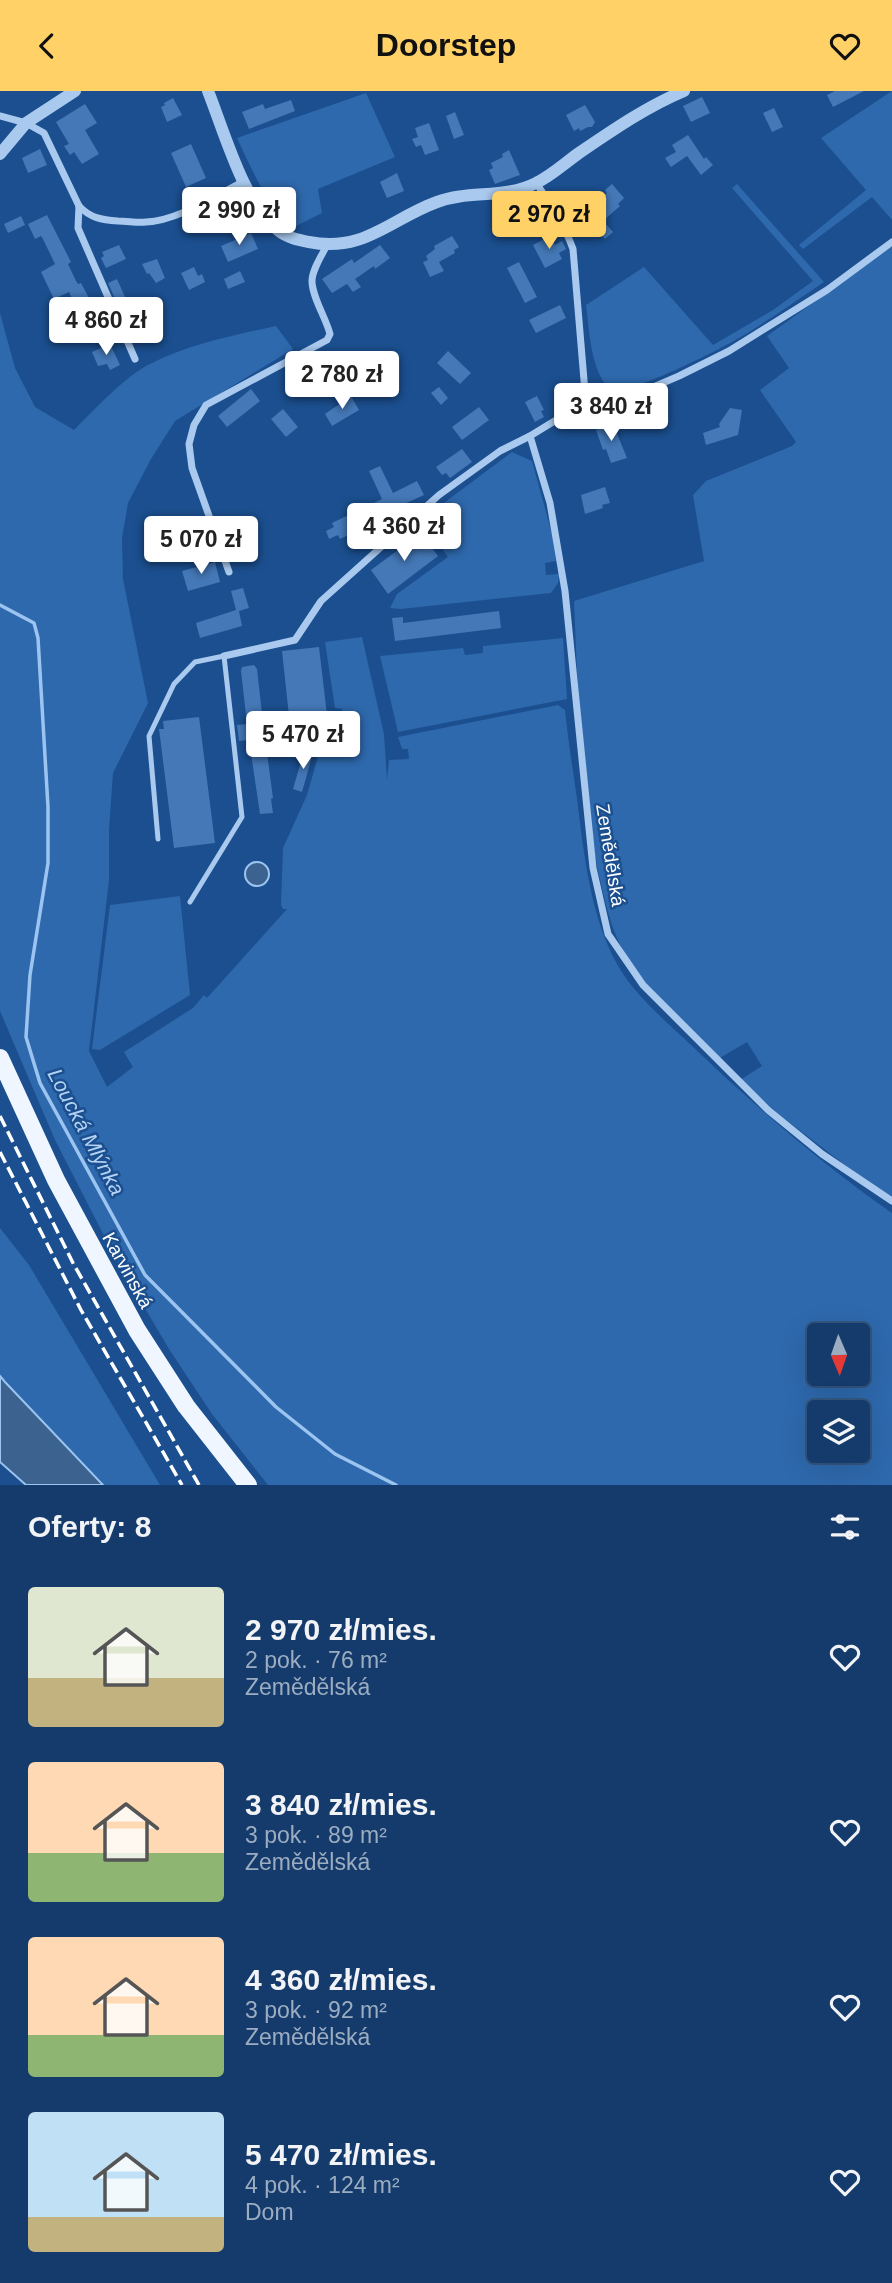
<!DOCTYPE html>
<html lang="pl">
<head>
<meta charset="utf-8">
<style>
  :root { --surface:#143b6b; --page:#1d4271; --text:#f1f3f6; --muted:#9dadc1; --line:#33557e; --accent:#ffd166 }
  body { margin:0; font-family:Helvetica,sans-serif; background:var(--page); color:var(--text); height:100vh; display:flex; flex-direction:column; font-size:26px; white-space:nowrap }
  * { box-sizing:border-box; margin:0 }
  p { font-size:23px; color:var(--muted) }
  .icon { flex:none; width:38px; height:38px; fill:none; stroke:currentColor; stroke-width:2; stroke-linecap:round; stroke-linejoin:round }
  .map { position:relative; height:1394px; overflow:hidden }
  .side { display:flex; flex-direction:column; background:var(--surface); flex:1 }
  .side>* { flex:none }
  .needle { width:46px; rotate:178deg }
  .tools { position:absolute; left:807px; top:1232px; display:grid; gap:14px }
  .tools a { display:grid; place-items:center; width:63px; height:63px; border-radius:7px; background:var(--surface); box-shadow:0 7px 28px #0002,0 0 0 2px var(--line); font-size:35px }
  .price { position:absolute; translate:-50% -60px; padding:0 16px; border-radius:7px; background:#fff; color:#222; font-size:23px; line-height:46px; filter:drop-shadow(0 2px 4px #0008) }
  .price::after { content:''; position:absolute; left:50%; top:42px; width:21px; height:16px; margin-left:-10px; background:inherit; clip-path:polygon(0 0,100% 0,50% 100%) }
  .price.current { background:var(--accent); color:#111 }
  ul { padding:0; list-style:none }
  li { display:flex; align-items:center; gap:21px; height:175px; padding:0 28px }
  li span { display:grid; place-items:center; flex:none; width:196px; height:140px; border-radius:7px; color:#555 }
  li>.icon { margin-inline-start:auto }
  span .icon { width:84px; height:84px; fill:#fffc; stroke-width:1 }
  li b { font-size:30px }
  h2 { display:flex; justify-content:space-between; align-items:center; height:84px; padding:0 28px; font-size:30px }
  header { display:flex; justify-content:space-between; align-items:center; height:91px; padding:0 28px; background:var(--accent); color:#111; font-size:32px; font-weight:600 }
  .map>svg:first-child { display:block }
  .green { fill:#2e69ad; fill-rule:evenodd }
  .water { fill:#3c6290; stroke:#9cc4f0; stroke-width:2 }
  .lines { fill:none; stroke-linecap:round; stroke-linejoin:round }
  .stream { stroke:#9cc4f0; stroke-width:3.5 }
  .building { fill:#4478b7 }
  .service { stroke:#a9c9ee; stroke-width:5 }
  .minor { stroke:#a9c9ee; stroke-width:7 }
  .tertiary { stroke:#a9c9ee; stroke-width:12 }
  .primary { stroke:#f0f6ff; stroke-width:18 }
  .rail { stroke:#fff; stroke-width:3.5; stroke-dasharray:12 5; stroke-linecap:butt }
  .labels { text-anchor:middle; stroke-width:5; stroke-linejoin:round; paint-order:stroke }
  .street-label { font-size:19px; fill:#fff; stroke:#1b4f8f }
  .water-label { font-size:21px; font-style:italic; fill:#b5d3f5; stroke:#1b4f8f }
</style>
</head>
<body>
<header><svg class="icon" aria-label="back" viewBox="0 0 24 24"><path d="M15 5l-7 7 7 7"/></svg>Doorstep<svg class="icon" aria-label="heart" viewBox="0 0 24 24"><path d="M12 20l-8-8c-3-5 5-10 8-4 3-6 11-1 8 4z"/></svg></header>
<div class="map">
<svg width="892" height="1394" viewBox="0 0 892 1394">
  <rect width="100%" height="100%" fill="#1b4f8f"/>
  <!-- green -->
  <g class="green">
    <path d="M892,0V129L872,106L803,158L799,154L866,99L821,47Z"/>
    <path d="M366,2L395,66L318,98L322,122L296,135C290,131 281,128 277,122C261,99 249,73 237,47Z"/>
    <path d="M737,93L824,191C796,210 768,230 739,247C720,258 627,306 612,298C591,288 589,235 586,214L644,176L713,254L773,219L813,190L732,97Z"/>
    <path d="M892,155V1110L781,1025L740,989L762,975L747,951L718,968C685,934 648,902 624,861C610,837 604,806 598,780C580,692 578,600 574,510L704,470L693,404L706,390L792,355L796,351L760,299L789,277L767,245Z"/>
    <path d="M0,222L15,277L35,316L74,339C94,319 127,283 152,272C190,253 235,244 276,235L293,258L175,330L151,368L128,412L122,447L123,488L148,612L113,682L109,739V789L89,960L107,996L133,976L124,961L193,917L204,904L207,907L287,818H283L281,814L283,757L307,704L321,655L347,649L342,618L335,617L325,551L362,546L384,643L387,689L389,669L409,668L408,658H402L398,646L558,614L565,619C568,649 573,679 577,708C584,763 590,824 617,873C635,905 666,930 692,955C755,1015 820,1072 892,1122V1394H268L212,1323L169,1258L116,1168L55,1049L0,920ZM819,1244H858V1283H819ZM819,1321H858V1360H819Z"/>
    <path d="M512,361L532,370L552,443L556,470L545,472L546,484L559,483L558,492L551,502L401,518L390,517L397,503L448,466L421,429Z"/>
    <path d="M563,547L567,608L398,641L380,565L463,557L465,564L483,562V555Z"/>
    <path d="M180,805L190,904L100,959L92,958L110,814Z"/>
    <path d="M0,1137L29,1174L160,1394H103L0,1285Z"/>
  </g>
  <!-- water -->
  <g class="water">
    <circle cx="257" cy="783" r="12"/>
    <path d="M0,1285L5,1291L103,1394H26L0,1371Z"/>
  </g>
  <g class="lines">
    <!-- stream -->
    <path class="stream" d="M0,514L34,532L38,547L48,716V772L30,884L26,946L40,992L145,1184L276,1316L335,1363L396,1394"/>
  </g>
  <!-- building -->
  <g class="building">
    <path d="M835,0H864L833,16L827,4Z"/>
    <path d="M702,6L710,22L691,31L683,15Z"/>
    <path d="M173,7L182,24L167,31L161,16L165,14L164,12Z"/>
    <path d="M291,9L295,20L249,38L242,21L263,13L265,18Z"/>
    <path d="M85,13L97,32L85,39L99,63L82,73L74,61L70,64L64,55L69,53L56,31Z"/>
    <path d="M585,14L595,31L592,36H588L580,40L579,37L574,40L566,24Z"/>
    <path d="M774,17L783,36L772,41L763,22Z"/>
    <path d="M455,21L464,44L454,48L446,25Z"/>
    <path d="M429,32L439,59L425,64L421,54L416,56L412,48L418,46L415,37Z"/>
    <path d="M688,44L704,68L706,66L713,74L701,84L687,65L671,76L665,67L676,61L672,54Z"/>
    <path d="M191,53L206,87L186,96L171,62Z"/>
    <path d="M40,58L47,74L28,82L22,67Z"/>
    <path d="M509,59L520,84L495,93L489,79L493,77L491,72L503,66L502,63Z"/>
    <path d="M397,82L404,100L387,107L380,91Z"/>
    <path d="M612,93L624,107L618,113L620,115L603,130L613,141L605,148L592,133L588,137L584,133L580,136L572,125L585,113L589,118L607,102L605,99Z"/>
    <path d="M47,124L71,171L68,173L76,190L78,193L81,192L89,207L75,214L69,201L54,208L41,181L55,173L43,148L41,145L35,148L28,133Z"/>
    <path d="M21,125L25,134L8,142L4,133Z"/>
    <path d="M251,142L258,158L228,171L221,155Z"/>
    <path d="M452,145L459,156L454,159L455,162L439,171L444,180L430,186L423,171L428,169L426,165L435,158L434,155Z"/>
    <path d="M550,145L555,154L562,150L566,158L559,162L562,168L545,177L533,154Z"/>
    <path d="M119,154L126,168L106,177L101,167L104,165L102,161Z"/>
    <path d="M380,154L390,167L375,178L374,175L355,188L361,196L353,201L347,193L332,202L322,188L352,168L354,172Z"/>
    <path d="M157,168L165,187L156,192L149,182L147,183L142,173Z"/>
    <path d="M519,171L537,206L525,212L507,177Z"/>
    <path d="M194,176L198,185L202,183L205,191L189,199L181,182Z"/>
    <path d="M240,180L245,191L228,198L224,188Z"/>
    <path d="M117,188L125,206L116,210L108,192Z"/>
    <path d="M560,214L566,227L536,242L529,229Z"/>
    <path d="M96,223L103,237L84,246L80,235L84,233L82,229Z"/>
    <path d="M110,253L120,274L110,279L107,273L98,275L92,261Z"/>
    <path d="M448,260L471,282L460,293L437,272Z"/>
    <path d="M439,296L448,307L441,314L431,302Z"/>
    <path d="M251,298L260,310L227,336L218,325Z"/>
    <path d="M351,305L359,319L332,335L325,323Z"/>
    <path d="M537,305L544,319L541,320L544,326L535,331L525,311Z"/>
    <path d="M479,316L489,329L462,349L452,336Z"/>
    <path d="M730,317L742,319L738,344L706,354L703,342L720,336L719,333Z"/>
    <path d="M283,318L298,336L286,346L271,328Z"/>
    <path d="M613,333L627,367L611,372L606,358L603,359L596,339Z"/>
    <path d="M462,358L472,371L450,387L446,382L442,384L436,376Z"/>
    <path d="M380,375L393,402L417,390L424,404L402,414L407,423L397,427L395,423L391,424L340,448L338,444L329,448L326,440L334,436L332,432L382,408L369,380Z"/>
    <path d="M605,396L610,412L602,414L603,417L585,423L581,404Z"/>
    <path d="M421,442L438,465L388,503L371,479Z"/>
    <path d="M215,471L220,491L188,500L182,480Z"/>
    <path d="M243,497L249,517L239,520L242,535L200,547L196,532L236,519L231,500Z"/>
    <path d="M499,520L501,537L395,550L392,527L403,526V532Z"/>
    <path d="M319,556L327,624L339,623L342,648L330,649L328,637L315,638L314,634L288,637L286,625H289L282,560Z"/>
    <path d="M254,574L257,578L263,631L265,630L267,646L265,647L273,707L271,708L273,722L260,723L249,649L239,650L237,634L247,633L241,580L242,576Z"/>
    <path d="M199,626L215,752L174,757L159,638H164L163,630Z"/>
    <path d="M304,660L313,662L302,701L293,698Z"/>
  </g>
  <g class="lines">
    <!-- service -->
    <path class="service" d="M158,748L149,645L174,593L195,571L224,565L242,726L190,811"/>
    <!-- minor -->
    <g class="minor">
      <path d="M0,25L26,32L44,42L79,115C90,127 102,129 118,130C128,130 137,132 146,131C177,130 215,105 243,91"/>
      <path d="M79,115L78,137L135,268"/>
      <path d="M579,315L630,306L679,285L729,260L827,199L892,151"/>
      <path d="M530,345L550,412L565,500L593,777L608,843L643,894L768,1019L822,1063L892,1110"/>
      <path d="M229,481L192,377L189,353L194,334L206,314L327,249L330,243C326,227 312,206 312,190C312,179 322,164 327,154"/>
      <path d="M224,565L295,549L321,510L439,404L500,360L530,345L579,315L585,301L573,158C564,133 551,113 536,92"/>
    </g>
    <!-- tertiary -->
    <g class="tertiary">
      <path d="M208,0C224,40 244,114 279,140C288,147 299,149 309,151C364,162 390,128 437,111C469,99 505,108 536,92C551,85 565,72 579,62C613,39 646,16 684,0"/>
      <path d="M0,63L26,32L75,0"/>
    </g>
    <!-- primary -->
    <path class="primary" d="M0,967L56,1089L137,1239L186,1315L248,1394"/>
    <!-- rail -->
    <g class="rail">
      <path d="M0,1025L73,1172L199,1394"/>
      <path d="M0,1061L81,1219L182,1394"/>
    </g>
  </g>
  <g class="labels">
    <!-- street labels -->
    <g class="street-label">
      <text transform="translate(611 764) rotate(81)" y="7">Zemědělská</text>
      <text transform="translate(128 1179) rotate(61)" y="7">Karvinská</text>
    </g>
    <!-- water labels -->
    <g class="water-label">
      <text transform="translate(86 1041) rotate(62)" y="7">Loucká Mlýnka</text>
    </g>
  </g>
</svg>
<div class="tools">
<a><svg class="needle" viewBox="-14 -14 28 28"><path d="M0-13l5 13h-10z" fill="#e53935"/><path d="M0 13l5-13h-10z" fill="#9dadc1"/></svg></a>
<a><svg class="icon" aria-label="layers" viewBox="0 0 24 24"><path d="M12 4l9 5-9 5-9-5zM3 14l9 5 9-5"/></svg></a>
</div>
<b class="price" style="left:239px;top:156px">2 990 zł</b>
<b class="price current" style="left:549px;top:160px">2 970 zł</b>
<b class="price" style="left:106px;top:266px">4 860 zł</b>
<b class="price" style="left:342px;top:320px">2 780 zł</b>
<b class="price" style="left:611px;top:352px">3 840 zł</b>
<b class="price" style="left:404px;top:472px">4 360 zł</b>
<b class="price" style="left:201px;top:485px">5 070 zł</b>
<b class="price" style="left:303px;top:680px">5 470 zł</b>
</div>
<section class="side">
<h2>Oferty: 8<svg class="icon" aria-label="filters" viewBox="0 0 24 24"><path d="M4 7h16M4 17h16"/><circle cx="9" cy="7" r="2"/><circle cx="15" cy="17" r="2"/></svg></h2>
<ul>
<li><span style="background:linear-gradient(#dfe7d0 65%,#c2b280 0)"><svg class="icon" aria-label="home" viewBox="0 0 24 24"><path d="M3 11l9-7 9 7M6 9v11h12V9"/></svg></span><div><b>2 970 zł/mies.</b><p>2 pok. · 76 m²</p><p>Zemědělská</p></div><svg class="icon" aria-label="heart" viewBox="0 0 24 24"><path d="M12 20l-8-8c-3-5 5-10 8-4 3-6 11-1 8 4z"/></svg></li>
<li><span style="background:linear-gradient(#ffd9b3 65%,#8fb573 0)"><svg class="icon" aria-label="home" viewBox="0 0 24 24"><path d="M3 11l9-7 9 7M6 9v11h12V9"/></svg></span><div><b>3 840 zł/mies.</b><p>3 pok. · 89 m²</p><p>Zemědělská</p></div><svg class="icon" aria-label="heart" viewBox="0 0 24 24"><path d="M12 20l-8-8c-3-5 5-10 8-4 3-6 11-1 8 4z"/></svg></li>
<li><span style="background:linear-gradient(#ffd9b3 70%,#8fb573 0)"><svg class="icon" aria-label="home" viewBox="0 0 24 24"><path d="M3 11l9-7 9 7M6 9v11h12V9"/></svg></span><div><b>4 360 zł/mies.</b><p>3 pok. · 92 m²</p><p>Zemědělská</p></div><svg class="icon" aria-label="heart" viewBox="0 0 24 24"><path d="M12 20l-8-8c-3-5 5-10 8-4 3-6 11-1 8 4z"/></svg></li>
<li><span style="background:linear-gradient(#bfe0f5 75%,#c2b280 0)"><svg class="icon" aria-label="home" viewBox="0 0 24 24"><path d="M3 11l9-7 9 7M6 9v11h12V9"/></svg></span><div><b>5 470 zł/mies.</b><p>4 pok. · 124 m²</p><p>Dom</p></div><svg class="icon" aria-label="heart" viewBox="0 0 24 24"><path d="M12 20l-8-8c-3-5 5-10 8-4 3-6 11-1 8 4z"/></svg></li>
</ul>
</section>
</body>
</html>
